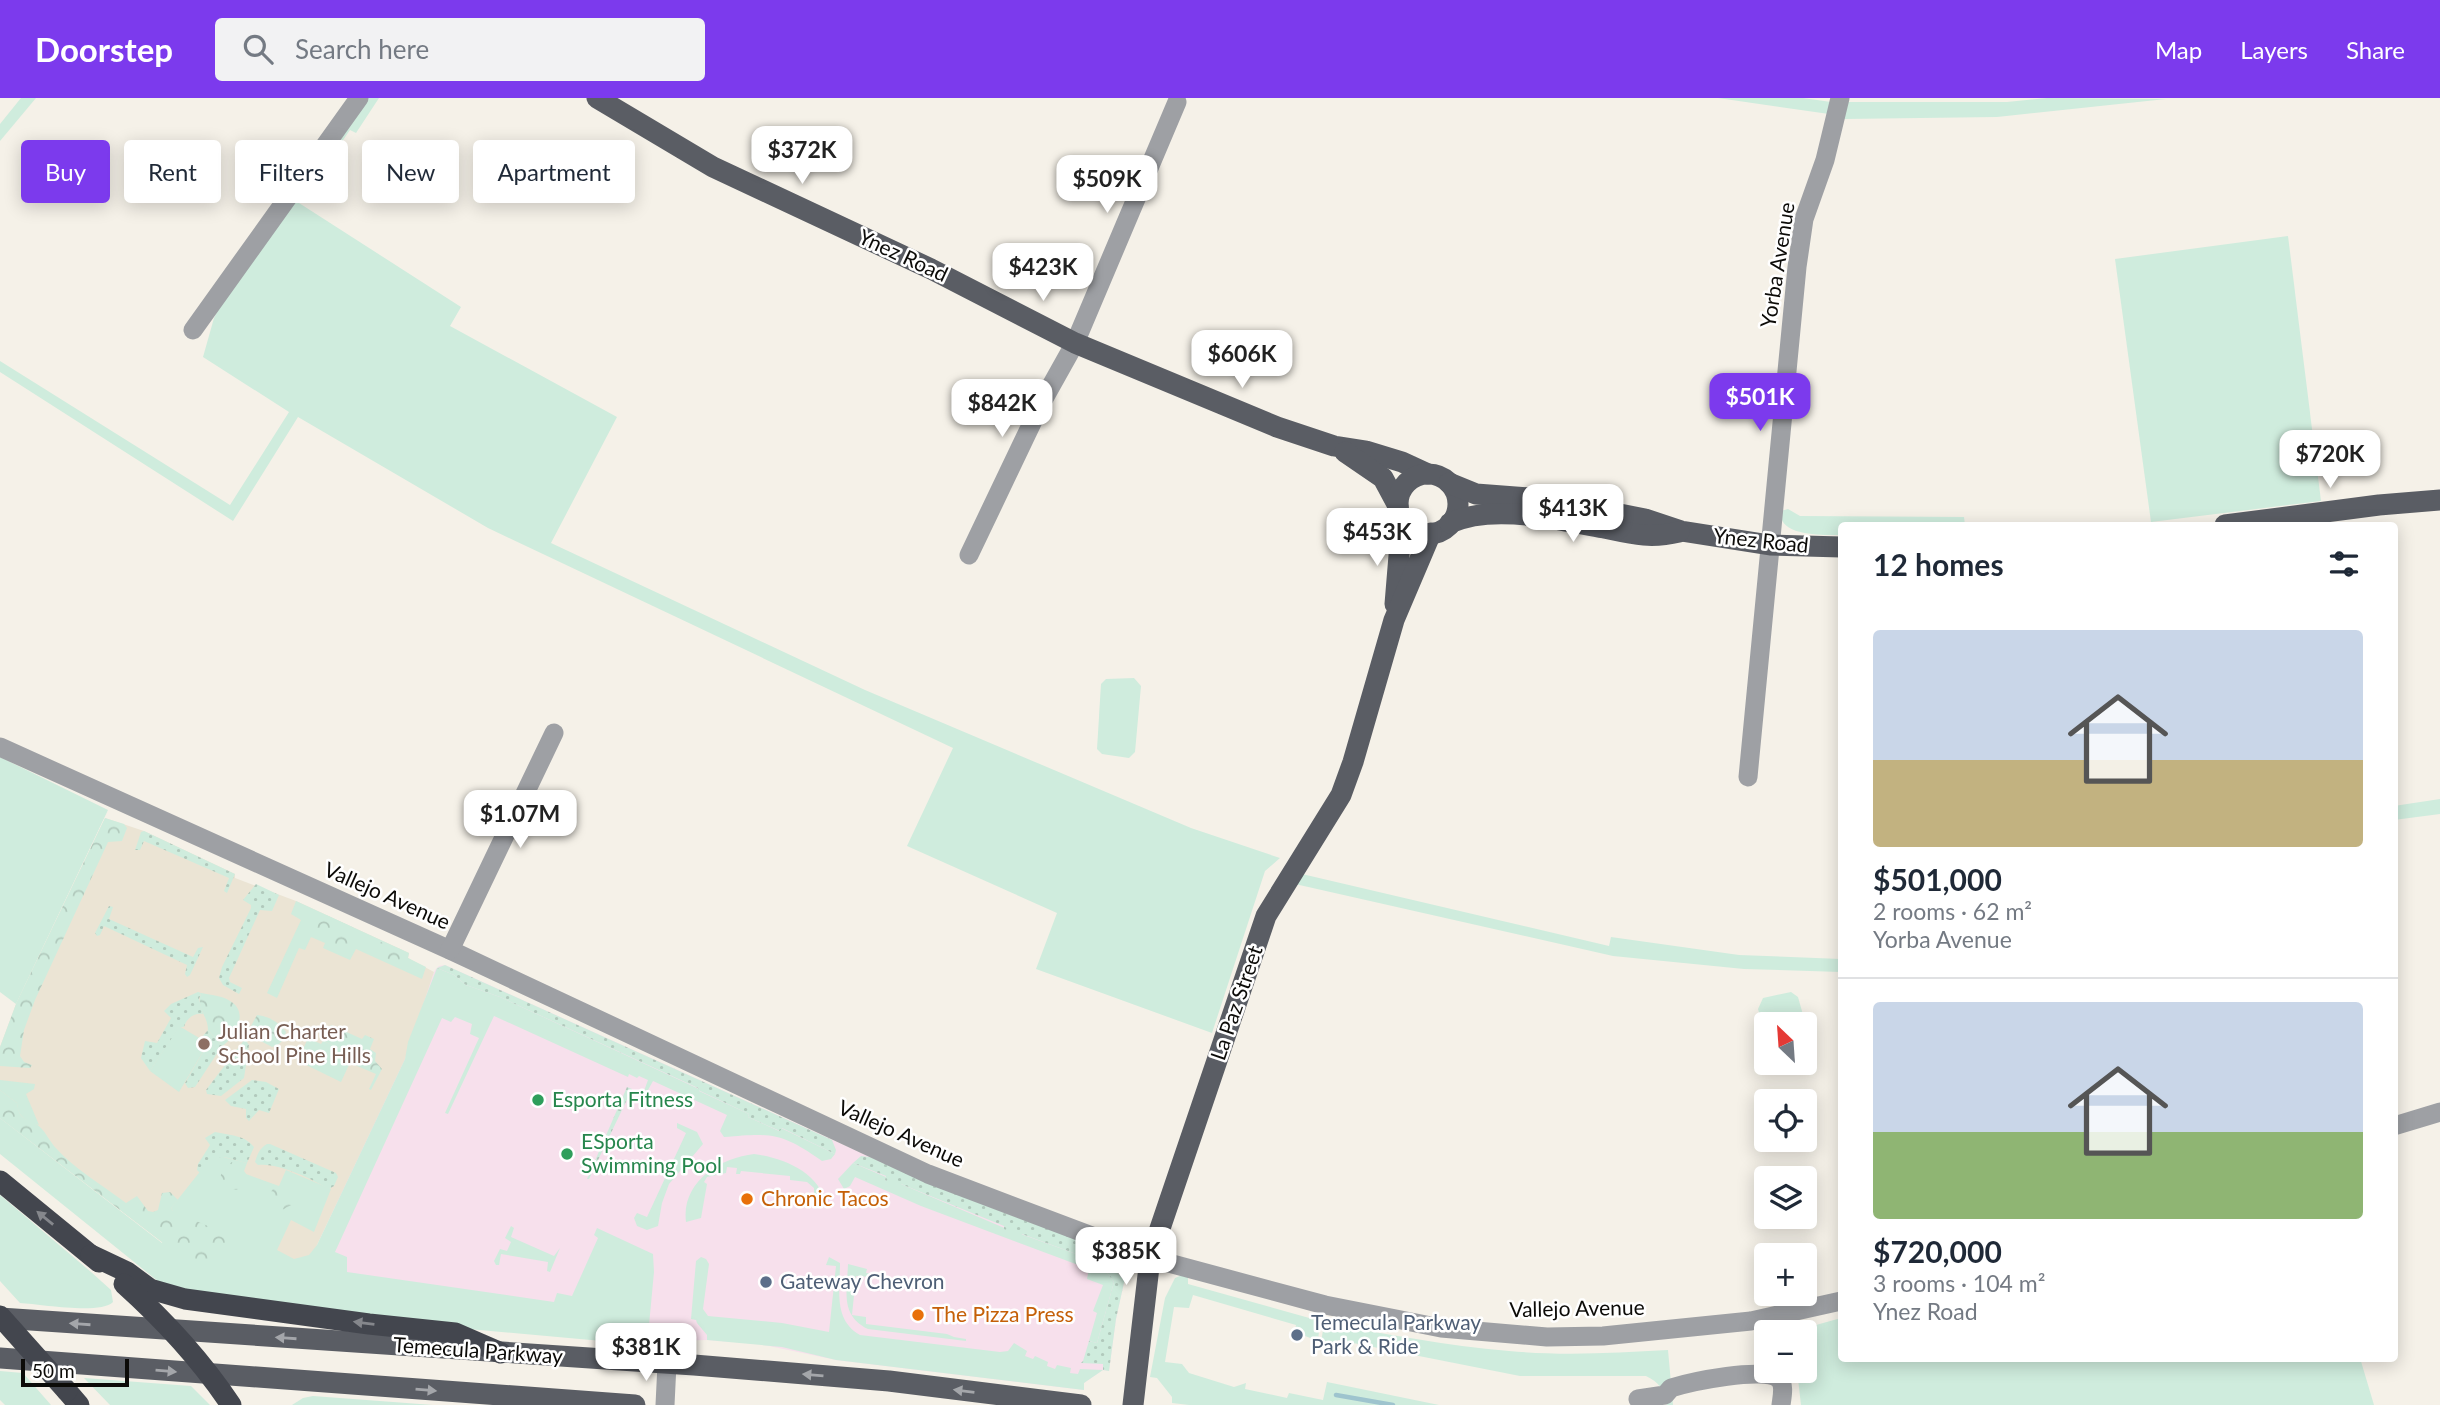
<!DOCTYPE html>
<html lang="en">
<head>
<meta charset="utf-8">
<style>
  :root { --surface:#fff; --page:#f2f2f3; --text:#1f2937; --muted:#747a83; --line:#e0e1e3; --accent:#7c3aed }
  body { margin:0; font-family:Lato,sans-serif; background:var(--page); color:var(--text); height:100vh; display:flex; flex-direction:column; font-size:26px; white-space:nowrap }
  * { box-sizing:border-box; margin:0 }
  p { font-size:23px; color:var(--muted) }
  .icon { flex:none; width:38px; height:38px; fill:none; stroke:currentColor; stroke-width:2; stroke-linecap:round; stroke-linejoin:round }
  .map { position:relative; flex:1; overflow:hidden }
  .side { position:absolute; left:1838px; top:424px; width:560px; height:840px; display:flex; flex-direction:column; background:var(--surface); border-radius:7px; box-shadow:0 4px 18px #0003 }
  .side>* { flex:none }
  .banner { position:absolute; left:21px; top:42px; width:665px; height:63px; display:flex; gap:14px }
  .needle { width:46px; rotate:335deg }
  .buttons { position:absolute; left:1754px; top:914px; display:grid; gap:14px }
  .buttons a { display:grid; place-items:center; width:63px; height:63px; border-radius:7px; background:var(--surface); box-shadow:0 4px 18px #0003; font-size:35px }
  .scale { position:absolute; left:21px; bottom:18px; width:108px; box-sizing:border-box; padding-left:7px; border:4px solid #0c0b08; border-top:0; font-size:19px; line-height:24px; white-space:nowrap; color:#0c0b08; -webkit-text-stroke:5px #fff; paint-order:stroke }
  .price { position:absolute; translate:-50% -60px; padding:0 16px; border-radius:14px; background:#fff; color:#222; font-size:23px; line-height:46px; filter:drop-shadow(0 2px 4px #0008) }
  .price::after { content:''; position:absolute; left:50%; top:42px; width:21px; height:16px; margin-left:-10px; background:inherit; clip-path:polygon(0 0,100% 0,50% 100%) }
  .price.selected { background:var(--accent); color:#fff }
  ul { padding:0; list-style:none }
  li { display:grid; align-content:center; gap:14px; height:371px; padding:0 35px }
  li+li { border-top:2px solid var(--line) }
  li span { display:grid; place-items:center; height:217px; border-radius:7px; color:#555 }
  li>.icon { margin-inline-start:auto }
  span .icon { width:126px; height:126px; fill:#fffc; stroke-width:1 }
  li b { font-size:30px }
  h2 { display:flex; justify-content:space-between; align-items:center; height:84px; padding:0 35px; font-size:30px }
  .chip { padding:0 24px; border-radius:7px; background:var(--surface); box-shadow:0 4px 18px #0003; font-size:24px; line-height:63px }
  .chip.selected { background:var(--accent); color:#fff }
  header { display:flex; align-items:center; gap:42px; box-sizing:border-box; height:98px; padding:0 35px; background:var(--accent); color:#fff }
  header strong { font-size:33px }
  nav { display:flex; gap:38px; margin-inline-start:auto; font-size:24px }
  .search { width:490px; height:63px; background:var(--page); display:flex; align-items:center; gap:18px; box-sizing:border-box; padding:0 24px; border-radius:7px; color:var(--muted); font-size:26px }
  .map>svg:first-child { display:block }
  .commercial { fill:#f7e0ec }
  .built { fill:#ebe4d4 }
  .green { fill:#cfecdd }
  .forest { fill:url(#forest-crowns) }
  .garden { fill:url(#garden-dots) }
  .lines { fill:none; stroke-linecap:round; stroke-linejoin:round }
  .stream { stroke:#9ec4ce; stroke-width:4.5 }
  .minor { stroke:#9ea0a4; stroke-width:19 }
  .major { stroke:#5a5d64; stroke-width:21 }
  .highway { stroke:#43464e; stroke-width:21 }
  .highway-bridge { stroke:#43464e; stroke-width:21 }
  .oneway { fill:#85878c }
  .oneway2 { fill:#a4a6aa }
  .education-dot { fill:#8d6e63; stroke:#fff; stroke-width:2.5 }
  .leisure-dot { fill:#2e9e5b; stroke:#fff; stroke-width:2.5 }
  .food-dot { fill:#e8710a; stroke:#fff; stroke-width:2.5 }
  .service-dot { fill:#5c6f8a; stroke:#fff; stroke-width:2.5 }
  .labels { text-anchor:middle; stroke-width:5; stroke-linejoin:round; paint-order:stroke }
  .street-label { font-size:21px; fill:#0c0b08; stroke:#fff }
  .education-label { font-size:21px; fill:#785e54; stroke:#fff; text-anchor:start }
  .leisure-label { font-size:21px; fill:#27864d; stroke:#fff; text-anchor:start }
  .food-label { font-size:21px; fill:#c56008; stroke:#fff; text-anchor:start }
  .service-label { font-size:21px; fill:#4e5e75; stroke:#fff; text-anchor:start }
</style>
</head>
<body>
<header>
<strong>Doorstep</strong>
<div class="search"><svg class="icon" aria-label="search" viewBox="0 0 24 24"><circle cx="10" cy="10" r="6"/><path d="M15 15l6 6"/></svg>Search here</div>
<nav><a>Map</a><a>Layers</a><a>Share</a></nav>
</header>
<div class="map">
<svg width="2440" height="1307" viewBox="0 0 2440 1307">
  <defs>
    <pattern id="forest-crowns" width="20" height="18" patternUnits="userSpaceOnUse" patternTransform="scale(1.75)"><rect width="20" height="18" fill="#cfecdd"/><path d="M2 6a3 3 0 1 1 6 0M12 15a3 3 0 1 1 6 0" fill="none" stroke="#b1c9bc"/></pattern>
    <pattern id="garden-dots" width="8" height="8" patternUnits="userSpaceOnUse" patternTransform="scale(1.75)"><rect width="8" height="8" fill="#cfecdd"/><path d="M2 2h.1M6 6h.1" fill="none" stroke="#b1c9bc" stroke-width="1.8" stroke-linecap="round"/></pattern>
  </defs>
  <rect width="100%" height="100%" fill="#f5f1e8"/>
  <!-- commercial -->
  <path class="commercial" d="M445,867L926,1084L1021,1122L1109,1152L1107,1161L1121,1179L1125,1180L1116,1221L1109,1273L1103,1272L1084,1285V1292L836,1262L760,1246L707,1242L631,1244L644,1236L649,1228L648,1223L307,1175L435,872L439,868Z"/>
  <!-- built -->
  <path class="built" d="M105,720L144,733L235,776V780L296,803L409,855L408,860L434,874L405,961L317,1147L307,1175L184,1161L0,1020V949L16,906Z"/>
  <!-- green -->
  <g class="green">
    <path d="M21,0H36L0,43V26Z"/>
    <path d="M364,0H379L356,35L350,32L299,105L461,209L450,228L617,319L551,445L865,592L1191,730L1280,760L1265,773L1212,935L1036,871L1057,815L907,748L953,650L488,430L298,319L233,423L0,274V263L230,407L289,314L203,259L214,220L224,200Z"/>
    <path d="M1718,0H1803L1831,4L1829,16Z"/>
    <path d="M2047,0L2166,1L1997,19L1844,21L1847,4H2007Z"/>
    <path d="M2288,138L2321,403L2151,424L2115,161Z"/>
    <path d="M1788,411L1800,418L1964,419L1965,427H1841V437C1824,437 1777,439 1781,413Z"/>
    <path d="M1134,580L1141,588L1135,654L1129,660L1102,656L1097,651L1101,586L1106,581Z"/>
    <path d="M0,659L108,712L16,906L0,894Z"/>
    <path d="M2440,701V716L2394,722V708Z"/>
    <path d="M1302,776L1609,848L1611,839L1739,857L1841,861V874L1744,871L1613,858L1295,786Z"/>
    <path d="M296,803L409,855L408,860L426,869L422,881L356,851L350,862L323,850L325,845L311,839L305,852L299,850L277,900L267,895L301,822L291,816Z"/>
    <path d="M437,870L454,877L466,887L500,899L699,991V993L749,1016L748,1019L779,1033L781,1030L835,1056L831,1061L822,1063C781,1034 771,1035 724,1039L720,1033L727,1017L653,983L648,992L644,993L648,982L639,978L637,980L629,976L628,979L494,918L448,1016L445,1015L479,940L470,936L472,926L455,919L451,924L442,920L335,1154L347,1159V1174L554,1204L557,1195L572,1198L598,1140L594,1137L597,1130L653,1156L654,1174L649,1227L642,1228L625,1240L624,1245L468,1231L219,1199L159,1184L0,1056V1020L162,1145L173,1113L171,1110L210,1061L219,1058L247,1065L244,1073L246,1076L279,1088L286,1072L331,1091L314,1134L291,1122L277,1152L294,1161L309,1157L317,1147L405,961L408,944Z"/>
    <path d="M1791,894L1798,899L1816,963L1812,973L1777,977L1773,964H1804V926H1766V939L1758,911L1763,900Z"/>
    <path d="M179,928L206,944L207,947L179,994L150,973Z"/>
    <path d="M308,940L321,946L323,943L354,956L341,984L298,963Z"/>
    <path d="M0,982L35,986L34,991L26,996L39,1027C26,1023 18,1019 17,1005L0,992Z"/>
    <path d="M677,1025L697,1034L703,1046L669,1086L662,1105L658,1128L647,1132L637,1128L634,1120L637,1115L647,1119L686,1035L677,1030Z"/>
    <path d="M754,1056C783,1060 820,1074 826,1107L814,1106V1090L807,1084L790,1082V1078L741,1073L740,1076H736L737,1070L727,1069L726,1075L707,1079L704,1084L707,1086L701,1120L686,1124C681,1084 720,1060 754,1056Z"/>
    <path d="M853,1065L886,1079L885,1082L901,1086L1021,1137V1136L1079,1157L1078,1161L1103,1169L1114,1184L1097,1245L1089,1243L1097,1215L1093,1213L1103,1187L1087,1181L1089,1171L921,1108L855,1079L850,1088L844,1091L838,1081Z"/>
    <path d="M0,1097L91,1174L111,1192L113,1204C100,1217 40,1206 20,1205L0,1183Z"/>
    <path d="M511,1128L514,1130L511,1139L554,1158L560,1150L550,1174L547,1173L548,1164L501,1156L499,1167H496L494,1163L500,1151L507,1153L511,1144L505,1140Z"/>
    <path d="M701,1159L706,1161L709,1166L703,1211L708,1218L782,1225L829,1234L836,1168L826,1167L829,1159L840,1165C840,1191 833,1222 860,1237L1000,1254L1008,1253L1014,1245L1027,1253L1025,1258L1033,1261L1035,1258L1048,1264L1047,1268L1055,1271L1057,1267L1071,1270L1070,1275L1078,1276L1080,1271L1103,1272L1084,1285V1292L836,1262L782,1249L707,1242V1237L697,1225L696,1222L691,1221L696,1163Z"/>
    <path d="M848,1166L867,1171L866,1175L872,1176L871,1179L856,1178L852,1217L866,1219V1226L947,1236L954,1239L966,1241V1243L868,1231C840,1217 847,1194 848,1166Z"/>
    <path d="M1182,1177L1188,1178V1186L1320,1223L1318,1243L1300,1236L1297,1239H1294L1296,1227L1193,1197L1189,1210L1174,1209L1165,1264L1182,1266L1189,1275L1234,1289L1246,1285L1245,1291L1287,1300L1289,1295L1323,1302L1327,1284L1439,1307H1189L1172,1305V1299L1157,1280L1150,1279L1165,1200L1175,1180Z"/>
    <path d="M1841,1220V1260H2360L2374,1307H1801L1797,1272H1804V1234H1791Z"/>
    <path d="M1324,1226C1386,1235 1446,1248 1509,1253C1562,1258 1615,1255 1668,1252L1673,1307H1667C1665,1293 1659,1284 1646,1278H1520L1338,1242L1335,1254L1321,1244Z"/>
    <path d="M0,1273L23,1275L51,1307H5L0,1302Z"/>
    <path d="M84,1280L191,1288L210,1307H110Z"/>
    <path d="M313,1298L433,1307H292L303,1300Z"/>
  </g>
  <!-- forest -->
  <g class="forest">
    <path d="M105,720L124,726L127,730L122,743L108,744L35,902L24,932L20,958L24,964L32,967L30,970L0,968V949L16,906Z"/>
    <path d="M326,817L352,829L357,839L355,845L342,852L320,839L315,830L318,823Z"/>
    <path d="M381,844L400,851L406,861L405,865L401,867L378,856L376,848Z"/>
    <path d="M201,895C212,897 225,898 233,905C248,917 235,940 222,948L208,932C208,918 196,910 201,895Z"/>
    <path d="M257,917C268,918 279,924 286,934C284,942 280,947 272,949L255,940L251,928Z"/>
    <path d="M331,927L362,941L365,937L374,941L370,951L376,955L375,963L382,971L371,992L369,991L376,976L350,965L354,956L323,943Z"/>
    <path d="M0,992L17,1005C20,1027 30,1018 41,1030C46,1035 49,1042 54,1048C73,1070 102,1087 126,1105L137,1098L148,1113L153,1114L158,1112L162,1095L170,1094L178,1102L171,1110L173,1113L231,1138L236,1144V1150L217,1164L184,1161L0,1020Z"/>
    <path d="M232,1064L238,1066L246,1076L243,1089L236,1092L226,1089L220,1082L222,1071Z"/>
    <path d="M279,1088L287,1092L297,1104L282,1112L271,1107L267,1099L273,1091Z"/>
  </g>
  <!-- garden -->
  <g class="garden">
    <path d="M144,733L235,776L227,795L224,793L229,780L144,743L140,752H135L141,734Z"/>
    <path d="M256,786L279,797L272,813L260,812L229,880L230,884L242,890L239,896L223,887L219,880L222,869L251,810V807L243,802Z"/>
    <path d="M109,808L113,809L109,821L193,859L198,850L203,849L190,877L187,879L185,876L187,867L104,828L100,837L97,838L95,835Z"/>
    <path d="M445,867L832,1042L836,1052L835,1056L782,1030L780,1033L748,1019L749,1016L698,992V990L500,899L466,887L454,877L437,870Z"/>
    <path d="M198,894L201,895L199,901L203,916C194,914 186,921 184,929H179L150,973L141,960L145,943L157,945L171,920L164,913L171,906Z"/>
    <path d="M208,932L222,948L195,989L188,990L185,985L207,947L201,940Z"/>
    <path d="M245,941L249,947L244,980L221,998L207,996L206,992Z"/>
    <path d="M252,982L266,984L279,991L269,1015L259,1012L249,1023L246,1020V1011L231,1008L225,1002Z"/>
    <path d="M627,989L632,991L589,1081H587Z"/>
    <path d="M215,1034C229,1037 245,1037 254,1049L247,1065C222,1060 218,1051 200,1075L197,1072L198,1066L210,1047L205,1040Z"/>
    <path d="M267,1046H270L336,1075L338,1079L334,1088L329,1091C312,1081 277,1064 258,1067L255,1064C258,1055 259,1051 267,1046Z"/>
    <path d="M861,1058L870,1059C948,1094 1028,1125 1109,1152L1107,1161L1121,1179L1125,1180L1116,1221L1109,1273L1103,1272V1266L1081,1265L1083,1263L1089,1243L1097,1245L1114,1184L1103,1169L1078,1161L1079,1157L1022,1136L1021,1138L1004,1131V1128L901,1086L900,1089L885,1082L886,1078L853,1065Z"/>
  </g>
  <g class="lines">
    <!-- stream -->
    <path class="stream" d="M1336,1297L1393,1307"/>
    <!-- minor -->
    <g class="minor">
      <path d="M193,232L359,0"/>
      <path d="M969,457L1042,304L1075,245L1177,4"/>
      <path d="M0,649L450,852L928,1076L1150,1160L1325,1207L1396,1221L1441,1230L1547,1239L1603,1238L1751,1223L1841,1203"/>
      <path d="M1748,679L1797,169L1804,121L1825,62L1840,0"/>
      <path d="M450,852L554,635"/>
      <path d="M2394,1028L2440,1014"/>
      <path d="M1638,1301L1665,1297L1671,1290C1690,1284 1765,1268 1779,1281C1785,1287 1782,1299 1781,1307"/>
      <path d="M665,1307L667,1266"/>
    </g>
    <!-- major -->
    <g class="major">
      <path d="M597,0L713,69L931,171L1075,245L1277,329L1334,348L1366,353L1402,364L1428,376"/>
      <path d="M1345,354L1383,380L1398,408"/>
      <circle cx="1428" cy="406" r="30"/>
      <path d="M1449,385L1476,396L1544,401L1645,421L1681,433L1770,447L1841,449"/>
      <path d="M1450,425C1494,405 1558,422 1604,430C1632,436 1650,441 1679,434"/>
      <path d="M2225,427L2379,407L2440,402"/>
      <path d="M1395,506L1402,421"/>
      <path d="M0,1220L694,1267L889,1283L1081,1307"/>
      <path d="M0,1260L635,1307"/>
      <path d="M1133,1307L1150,1160L1266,818L1341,697L1353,664L1394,522L1431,435"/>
    </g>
    <!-- highway -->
    <g class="highway">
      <path d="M0,1083L99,1164"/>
      <path d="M91,1157L127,1174L150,1191L185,1201L369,1226L455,1235L501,1255"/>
      <path d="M124,1186C164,1222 201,1262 231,1307"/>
      <path d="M67,1293L79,1307"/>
    </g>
    <!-- highway-bridge -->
    <path class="highway-bridge" d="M0,1218L67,1293"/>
  </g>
  <!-- one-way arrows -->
  <defs><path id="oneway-solid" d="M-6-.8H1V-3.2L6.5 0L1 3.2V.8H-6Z" transform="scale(1.75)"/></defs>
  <g class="oneway">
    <use href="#oneway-solid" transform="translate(45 1120) rotate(-141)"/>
    <use href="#oneway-solid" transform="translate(364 1225) rotate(-173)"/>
  </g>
  <g class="oneway2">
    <use href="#oneway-solid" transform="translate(80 1226) rotate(-176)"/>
    <use href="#oneway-solid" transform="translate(286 1240) rotate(-176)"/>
    <use href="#oneway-solid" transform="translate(166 1273) rotate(5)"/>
    <use href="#oneway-solid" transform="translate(813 1277) rotate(-175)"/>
    <use href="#oneway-solid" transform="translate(426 1292) rotate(5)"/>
    <use href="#oneway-solid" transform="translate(964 1293) rotate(-173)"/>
  </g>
  <!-- markers -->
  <circle class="education-dot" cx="204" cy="946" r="7"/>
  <g class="leisure-dot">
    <circle cx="538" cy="1002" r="7"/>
    <circle cx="567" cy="1056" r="7"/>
  </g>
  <g class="food-dot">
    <circle cx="747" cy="1101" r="7"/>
    <circle cx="918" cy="1217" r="7"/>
  </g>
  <g class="service-dot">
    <circle cx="766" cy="1184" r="7"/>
    <circle cx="1297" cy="1237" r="7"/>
  </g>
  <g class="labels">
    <!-- street labels -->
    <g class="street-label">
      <text transform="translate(903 158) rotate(25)" y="7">Ynez Road</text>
      <text transform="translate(1778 167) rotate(-81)" y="7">Yorba Avenue</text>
      <text transform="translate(1761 443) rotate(6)" y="7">Ynez Road</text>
      <text transform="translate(387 798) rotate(24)" y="7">Vallejo Avenue</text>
      <text transform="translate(1237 905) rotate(-71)" y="7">La Paz Street</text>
      <text transform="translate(901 1036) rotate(24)" y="7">Vallejo Avenue</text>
      <text transform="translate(1577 1211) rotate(-1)" y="7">Vallejo Avenue</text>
      <text transform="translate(478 1253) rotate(4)" y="7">Temecula Parkway</text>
    </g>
    <!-- education labels -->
    <g class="education-label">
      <text x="218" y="941">Julian Charter<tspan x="218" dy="24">School Pine Hills</tspan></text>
    </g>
    <!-- leisure labels -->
    <g class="leisure-label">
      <text x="552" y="1009">Esporta Fitness</text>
      <text x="581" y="1051">ESporta<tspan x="581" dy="24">Swimming Pool</tspan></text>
    </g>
    <!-- food labels -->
    <g class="food-label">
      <text x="761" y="1108">Chronic Tacos</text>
      <text x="932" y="1224">The Pizza Press</text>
    </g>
    <!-- service labels -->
    <g class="service-label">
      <text x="780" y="1191">Gateway Chevron</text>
      <text x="1311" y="1232">Temecula Parkway<tspan x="1311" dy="24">Park &amp; Ride</tspan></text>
    </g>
  </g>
</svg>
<div class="buttons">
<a><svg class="needle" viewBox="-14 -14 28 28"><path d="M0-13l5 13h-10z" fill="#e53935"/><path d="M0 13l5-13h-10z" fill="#747a83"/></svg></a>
<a><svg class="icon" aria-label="locate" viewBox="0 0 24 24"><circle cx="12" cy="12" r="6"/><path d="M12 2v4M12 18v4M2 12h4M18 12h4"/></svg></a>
<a><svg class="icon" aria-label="layers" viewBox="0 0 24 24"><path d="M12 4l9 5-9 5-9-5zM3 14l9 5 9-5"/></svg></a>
<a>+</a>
<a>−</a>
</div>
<div class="scale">50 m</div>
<b class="price" style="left:802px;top:88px">$372K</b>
<b class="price" style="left:1107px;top:117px">$509K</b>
<b class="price" style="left:1043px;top:205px">$423K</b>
<b class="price" style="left:1242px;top:292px">$606K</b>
<b class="price selected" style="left:1760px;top:335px">$501K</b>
<b class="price" style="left:1002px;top:341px">$842K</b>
<b class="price" style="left:2330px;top:392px">$720K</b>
<b class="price" style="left:1573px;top:446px">$413K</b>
<b class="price" style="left:1377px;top:470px">$453K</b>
<b class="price" style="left:520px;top:752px">$1.07M</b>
<b class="price" style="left:1126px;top:1189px">$385K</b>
<b class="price" style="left:646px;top:1285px">$381K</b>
<div class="banner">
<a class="chip selected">Buy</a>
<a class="chip">Rent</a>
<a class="chip">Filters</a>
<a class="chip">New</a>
<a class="chip">Apartment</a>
</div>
<section class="side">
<h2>12 homes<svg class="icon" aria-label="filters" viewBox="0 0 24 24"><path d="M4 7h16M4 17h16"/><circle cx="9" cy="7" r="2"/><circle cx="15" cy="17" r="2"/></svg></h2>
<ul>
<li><span style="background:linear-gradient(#c9d6e8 60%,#c2b280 0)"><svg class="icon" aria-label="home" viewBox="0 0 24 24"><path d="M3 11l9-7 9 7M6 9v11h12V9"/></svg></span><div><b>$501,000</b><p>2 rooms · 62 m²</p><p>Yorba Avenue</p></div></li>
<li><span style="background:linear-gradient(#c9d6e8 60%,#8fb573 0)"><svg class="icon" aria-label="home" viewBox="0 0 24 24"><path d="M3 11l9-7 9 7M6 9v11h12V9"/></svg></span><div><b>$720,000</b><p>3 rooms · 104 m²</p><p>Ynez Road</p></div></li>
</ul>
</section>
</div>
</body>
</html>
